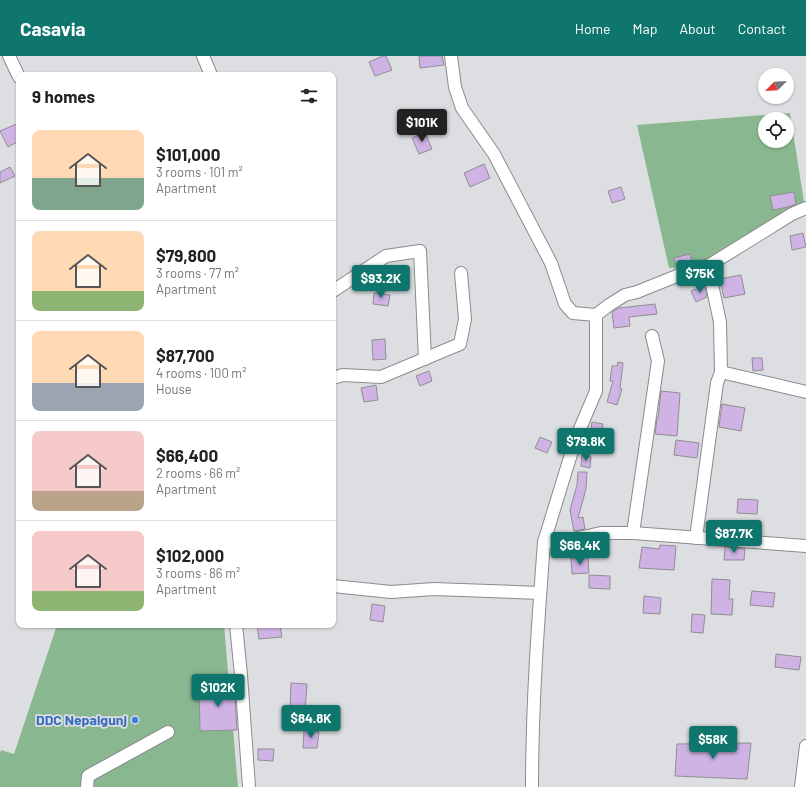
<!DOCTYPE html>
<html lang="en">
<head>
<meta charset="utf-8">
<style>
  :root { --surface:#fff; --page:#f2f2f2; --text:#202124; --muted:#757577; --line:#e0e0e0; --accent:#0f766e }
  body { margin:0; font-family:Barlow,sans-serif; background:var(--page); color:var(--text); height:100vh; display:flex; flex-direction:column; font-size:15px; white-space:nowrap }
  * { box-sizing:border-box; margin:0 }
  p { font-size:13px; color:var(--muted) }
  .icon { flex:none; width:22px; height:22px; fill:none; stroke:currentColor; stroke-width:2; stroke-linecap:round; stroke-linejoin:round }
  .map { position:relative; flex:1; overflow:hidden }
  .details { position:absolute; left:16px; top:16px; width:320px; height:556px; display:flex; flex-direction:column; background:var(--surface); border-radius:8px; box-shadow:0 1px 3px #0004 }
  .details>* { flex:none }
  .needle { width:26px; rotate:246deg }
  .controls { position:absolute; left:758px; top:12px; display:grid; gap:8px }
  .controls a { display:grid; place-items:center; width:36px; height:36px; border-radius:50%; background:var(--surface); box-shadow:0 1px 3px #0004; font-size:20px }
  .price { position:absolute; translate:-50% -34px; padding:0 9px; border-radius:4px; background:var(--accent); color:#fff; font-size:13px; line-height:26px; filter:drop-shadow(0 1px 2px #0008) }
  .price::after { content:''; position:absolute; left:50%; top:24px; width:12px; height:9px; margin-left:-6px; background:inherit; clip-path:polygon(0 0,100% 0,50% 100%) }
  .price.on { background:#222; color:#fff }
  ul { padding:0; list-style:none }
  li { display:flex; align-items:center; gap:12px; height:100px; padding:0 16px }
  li+li { border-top:1px solid var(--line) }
  li span { display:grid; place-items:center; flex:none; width:112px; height:80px; border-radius:8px; color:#555 }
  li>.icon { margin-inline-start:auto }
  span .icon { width:48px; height:48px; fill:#fffc; stroke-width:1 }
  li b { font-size:17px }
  h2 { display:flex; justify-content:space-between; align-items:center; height:48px; padding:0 16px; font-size:17px }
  header { display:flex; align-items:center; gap:24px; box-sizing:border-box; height:56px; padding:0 20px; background:var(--accent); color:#fff }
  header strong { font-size:19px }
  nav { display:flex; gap:22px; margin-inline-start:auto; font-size:14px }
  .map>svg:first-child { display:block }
  .forest { fill:#89b890; fill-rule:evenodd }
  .building { fill:#cfb3e5; stroke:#908e91 }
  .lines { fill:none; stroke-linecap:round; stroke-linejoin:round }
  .street-casing { stroke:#8a8b8e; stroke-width:14 }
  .street { stroke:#fff; stroke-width:12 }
  .shop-dot { fill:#3f7fe0; stroke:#dddee1; stroke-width:1.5 }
  .labels { text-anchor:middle; stroke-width:3.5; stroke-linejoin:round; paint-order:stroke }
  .shop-label { font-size:14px; font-weight:bold; fill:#366cbe; stroke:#dddee1; text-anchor:end }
</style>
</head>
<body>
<header>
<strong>Casavia</strong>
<nav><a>Home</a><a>Map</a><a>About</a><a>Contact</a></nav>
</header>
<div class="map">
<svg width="806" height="731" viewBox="0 0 806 731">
  <rect width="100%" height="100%" fill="#dddee1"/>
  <!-- forest -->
  <g class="forest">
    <path d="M790,57L804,146L798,152L764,168L699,211L669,212L637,69ZM765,63H787V85H765Z"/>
    <path d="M57,569H224L238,731H0V698L1,694L14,698Z"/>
  </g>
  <!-- building -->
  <g class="building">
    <path d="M383,0H386L392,14L375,20L369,6Z"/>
    <path d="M419,0H442L444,9L420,12Z"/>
    <path d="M19,67V85L8,91L0,75Z"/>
    <path d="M425,76L432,93L419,98L412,82Z"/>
    <path d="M484,108L490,122L470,131L464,117Z"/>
    <path d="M10,111L15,120L0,127V116Z"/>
    <path d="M621,131L625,143L612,147L608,135Z"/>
    <path d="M794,136L796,148L788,151L773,154L770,140Z"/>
    <path d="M803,177L806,191L792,194L790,180Z"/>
    <path d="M690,198L692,206L677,211L674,202Z"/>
    <path d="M741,219L745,238L724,242L720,223Z"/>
    <path d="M705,230L707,241L696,246L691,235Z"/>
    <path d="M374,237L390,239L388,250L373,248Z"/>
    <path d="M655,248L657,258L629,261L630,270L614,272L612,256L619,252Z"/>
    <path d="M385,283L386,303L373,304L372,284Z"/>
    <path d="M752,302H762L763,314L753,315Z"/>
    <path d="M618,306L623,307L620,333H622L617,349L607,346L613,325H610L612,310H617Z"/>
    <path d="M429,315L432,325L420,330L416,320Z"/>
    <path d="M376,329L378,344L364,346L361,332Z"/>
    <path d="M661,335L680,337L677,380L655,378L657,363H658Z"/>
    <path d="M722,348L745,352L741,375L719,371Z"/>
    <path d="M592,366L603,368L601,381L590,380Z"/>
    <path d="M540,381L552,386L547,397L535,392Z"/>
    <path d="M676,384L699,387L697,402L674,399Z"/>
    <path d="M582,399L591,401L590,412L581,410Z"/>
    <path d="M578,416H587L586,433L578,462L583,461L585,473L574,475L570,454L577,429Z"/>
    <path d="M738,443L758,444L757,458L737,457Z"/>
    <path d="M660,489L676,490L674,514L639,512L642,491L659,493Z"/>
    <path d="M725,491L745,493L744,504H724Z"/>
    <path d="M571,502H588L589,517L572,518Z"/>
    <path d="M589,519L610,520V533L589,532Z"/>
    <path d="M712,523L730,524L729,543H733L732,559L711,558Z"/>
    <path d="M752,535L775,537L773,551L750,549Z"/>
    <path d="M644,540L661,542L660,558L643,557Z"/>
    <path d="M372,548L385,550L383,566L370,564Z"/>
    <path d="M692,558L705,559L703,577L691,576Z"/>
    <path d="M257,569H280L282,581L259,583Z"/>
    <path d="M776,598L801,601L799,614L775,611Z"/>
    <path d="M234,627L237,674L200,675L199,630Z"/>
    <path d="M291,627L307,628L305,656L290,655Z"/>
    <path d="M304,674L319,676L317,692H303Z"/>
    <path d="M751,687L747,723L675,720L677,688Z"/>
    <path d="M258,693H274L273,705L258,704Z"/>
  </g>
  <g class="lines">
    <!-- street casing -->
    <g class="street-casing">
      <g id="street">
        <path d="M9,0L19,21"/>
        <path d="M203,0L211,19"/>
        <path d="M451,0L455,31L462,52L494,98L551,207L565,248L573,257L596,259"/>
        <path d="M806,152L792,158L708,210L699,211L637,236L625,239L609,249L596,259V335L576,382L544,486L564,485L601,477H633L806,490"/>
        <path d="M333,235L386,200L420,195L425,303"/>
        <path d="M721,316L806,336"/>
        <path d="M333,322L343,319L381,321L460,288L465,263L461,217"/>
        <path d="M633,477L658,305L652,280"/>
        <path d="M696,482L717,327L721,316L720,266L708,210"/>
        <path d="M333,530L391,536L434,533L540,537"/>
        <path d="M236,569L241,619L249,731"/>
        <path d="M87,731L88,720L168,676"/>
        <path d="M532,731C532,649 538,567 544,486"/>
        <path d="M801,731L806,690"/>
      </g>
    </g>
    <!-- street -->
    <use href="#street" class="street"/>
  </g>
  <!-- markers -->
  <circle class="shop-dot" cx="135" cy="664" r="4"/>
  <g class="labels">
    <!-- shop labels -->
    <g class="shop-label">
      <text x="127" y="669">DDC Nepalgunj</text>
    </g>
  </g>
</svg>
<div class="controls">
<a><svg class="needle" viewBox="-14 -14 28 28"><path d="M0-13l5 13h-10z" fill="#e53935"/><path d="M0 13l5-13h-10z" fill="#757577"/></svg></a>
<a><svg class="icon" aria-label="locate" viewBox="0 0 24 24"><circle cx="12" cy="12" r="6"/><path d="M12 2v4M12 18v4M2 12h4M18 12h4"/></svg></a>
</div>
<b class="price on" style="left:422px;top:87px">$101K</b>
<b class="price" style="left:700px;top:238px">$75K</b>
<b class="price" style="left:381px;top:243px">$93.2K</b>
<b class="price" style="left:586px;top:406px">$79.8K</b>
<b class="price" style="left:734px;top:498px">$87.7K</b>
<b class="price" style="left:580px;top:510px">$66.4K</b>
<b class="price" style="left:218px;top:652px">$102K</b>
<b class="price" style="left:311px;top:683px">$84.8K</b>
<b class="price" style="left:713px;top:704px">$58K</b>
<section class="details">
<h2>9 homes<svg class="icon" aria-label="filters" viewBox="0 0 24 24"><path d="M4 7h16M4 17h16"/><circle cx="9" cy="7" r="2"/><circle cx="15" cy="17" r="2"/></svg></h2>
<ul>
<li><span style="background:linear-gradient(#ffd9b3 60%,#7fa58c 0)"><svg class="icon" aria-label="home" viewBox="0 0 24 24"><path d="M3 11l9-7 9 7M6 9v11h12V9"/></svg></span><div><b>$101,000</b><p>3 rooms · 101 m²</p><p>Apartment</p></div></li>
<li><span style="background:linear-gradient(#ffd9b3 75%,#8fb573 0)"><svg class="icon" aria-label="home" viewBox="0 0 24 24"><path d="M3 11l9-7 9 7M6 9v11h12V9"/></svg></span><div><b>$79,800</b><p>3 rooms · 77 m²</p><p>Apartment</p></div></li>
<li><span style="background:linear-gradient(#ffd9b3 65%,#9aa5b1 0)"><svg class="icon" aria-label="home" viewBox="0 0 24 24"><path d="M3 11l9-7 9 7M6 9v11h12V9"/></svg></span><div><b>$87,700</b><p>4 rooms · 100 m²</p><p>House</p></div></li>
<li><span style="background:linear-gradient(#f6c9c9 75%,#b9a48a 0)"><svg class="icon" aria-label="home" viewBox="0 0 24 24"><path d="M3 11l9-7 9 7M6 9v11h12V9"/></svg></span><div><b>$66,400</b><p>2 rooms · 66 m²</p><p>Apartment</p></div></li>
<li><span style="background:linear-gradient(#f6c9c9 75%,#8fb573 0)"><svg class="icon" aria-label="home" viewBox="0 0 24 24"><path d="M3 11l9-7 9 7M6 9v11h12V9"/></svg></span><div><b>$102,000</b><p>3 rooms · 86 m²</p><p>Apartment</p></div></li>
</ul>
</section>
</div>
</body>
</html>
